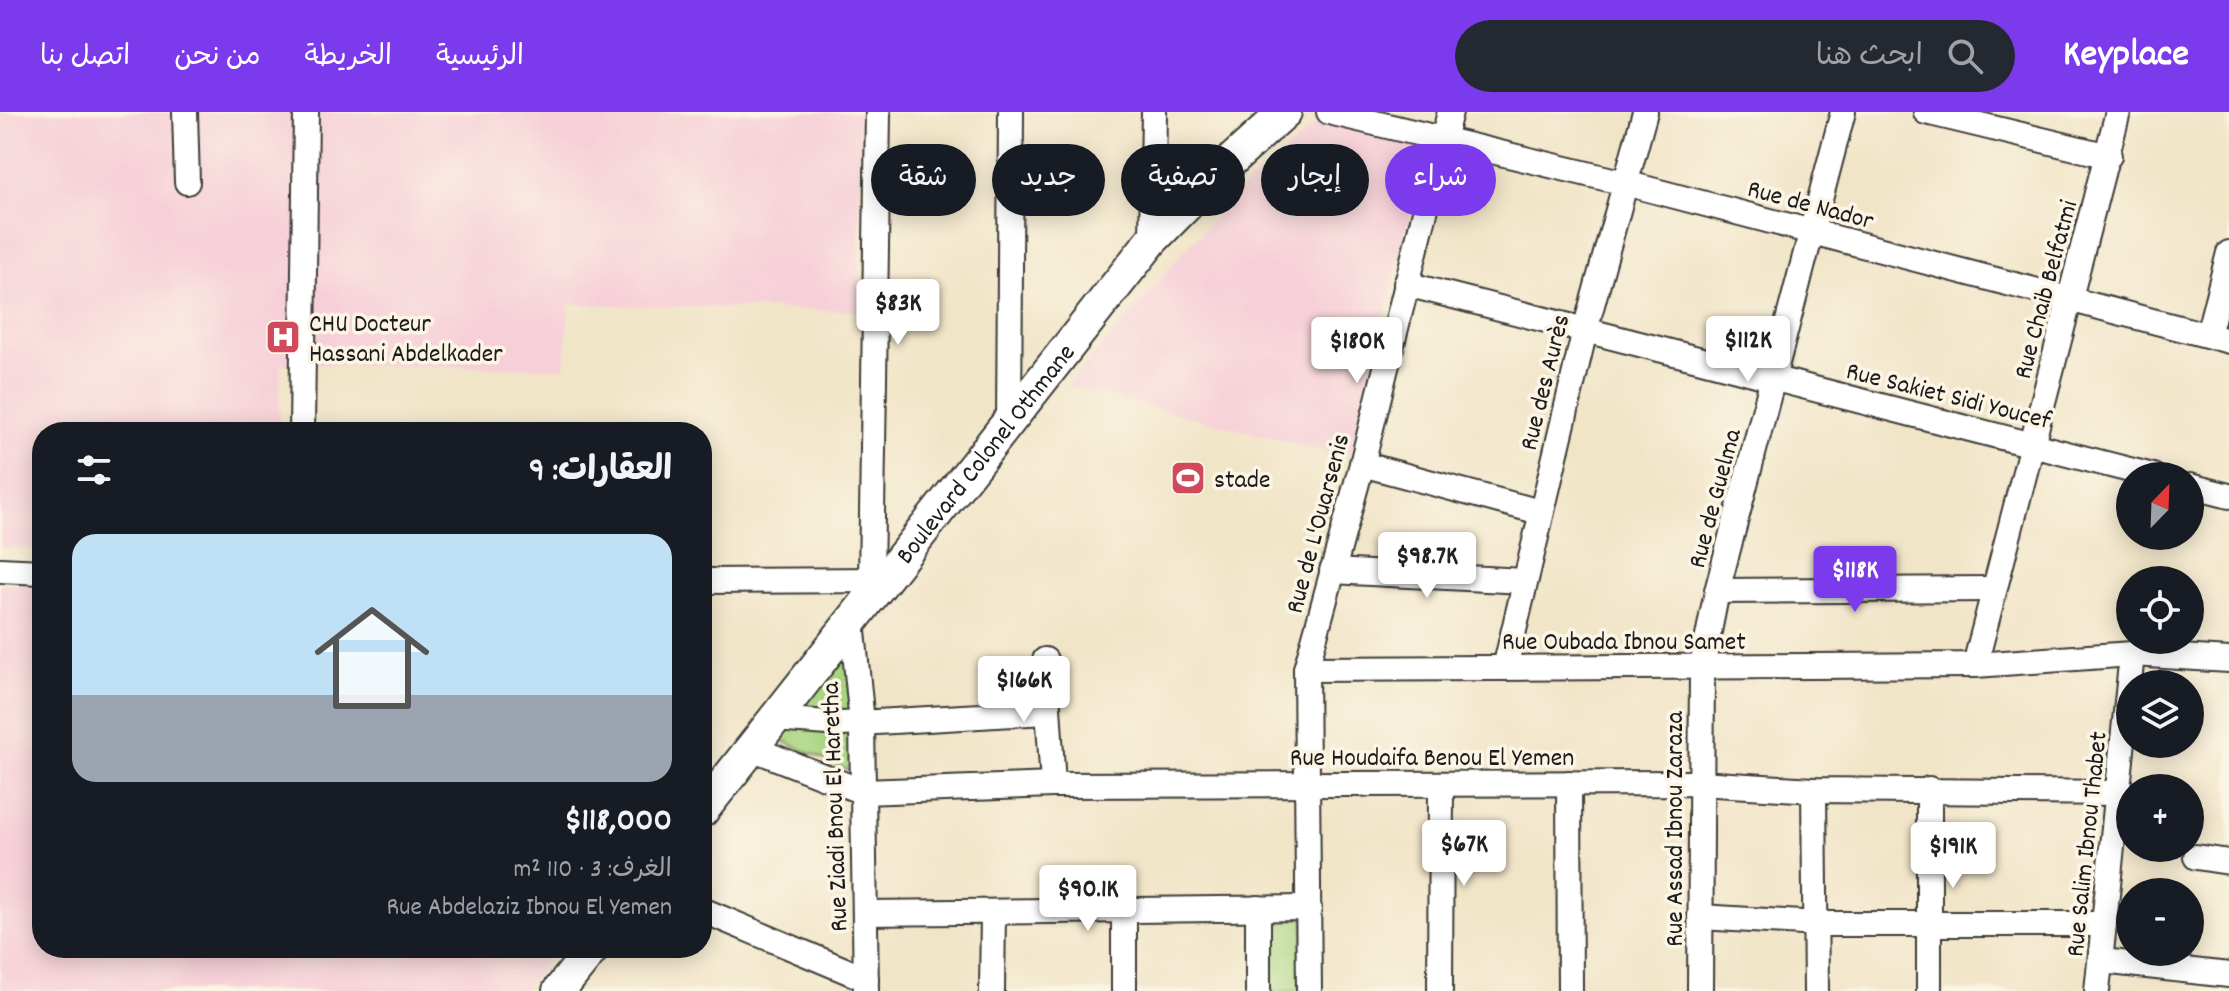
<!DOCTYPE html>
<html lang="ar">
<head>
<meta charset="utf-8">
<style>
  :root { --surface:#171b24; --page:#242831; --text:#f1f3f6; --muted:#9ea1a6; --accent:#7c3aed }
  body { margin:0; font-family:Dekko,"Playpen Sans Arabic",sans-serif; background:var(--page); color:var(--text); direction:rtl; height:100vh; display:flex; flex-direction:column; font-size:30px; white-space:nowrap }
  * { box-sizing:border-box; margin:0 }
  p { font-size:26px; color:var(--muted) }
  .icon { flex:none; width:44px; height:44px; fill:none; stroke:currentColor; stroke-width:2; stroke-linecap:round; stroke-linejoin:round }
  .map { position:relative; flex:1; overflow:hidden; direction:ltr }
  .panel { position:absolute; left:32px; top:310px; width:680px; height:536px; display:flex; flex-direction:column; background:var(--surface); border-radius:32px; box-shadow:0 4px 20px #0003; direction:rtl }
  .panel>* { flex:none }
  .hud { position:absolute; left:736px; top:32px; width:760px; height:72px; direction:rtl; display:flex; gap:16px }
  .needle { width:52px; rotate:23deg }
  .fabs { position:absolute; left:2116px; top:350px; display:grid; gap:16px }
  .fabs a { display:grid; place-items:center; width:88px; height:88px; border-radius:50%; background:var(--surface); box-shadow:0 4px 20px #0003; font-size:40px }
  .price { position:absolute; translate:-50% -68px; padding:0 18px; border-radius:8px; background:#fff; color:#222; font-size:26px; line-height:52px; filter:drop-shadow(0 2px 4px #0008) }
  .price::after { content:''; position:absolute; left:50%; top:48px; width:24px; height:18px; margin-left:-12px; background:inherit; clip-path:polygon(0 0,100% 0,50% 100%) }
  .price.active { background:var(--accent); color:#fff }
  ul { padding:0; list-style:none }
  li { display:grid; align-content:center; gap:16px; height:424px; padding:0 40px }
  li span { display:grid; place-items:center; height:248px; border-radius:24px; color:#555 }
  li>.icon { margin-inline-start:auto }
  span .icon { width:144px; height:144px; fill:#fffc; stroke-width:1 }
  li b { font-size:34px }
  h2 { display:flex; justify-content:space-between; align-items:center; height:96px; padding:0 40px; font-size:34px }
  .pill { padding:0 28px; border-radius:36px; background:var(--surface); box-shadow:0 4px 20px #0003; font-size:28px; line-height:72px }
  .pill.active { background:var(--accent); color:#fff }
  header { display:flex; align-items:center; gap:48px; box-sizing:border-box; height:112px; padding:0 40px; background:var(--accent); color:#fff }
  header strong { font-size:38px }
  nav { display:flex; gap:44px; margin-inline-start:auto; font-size:28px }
  .search { width:560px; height:72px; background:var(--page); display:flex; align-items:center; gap:20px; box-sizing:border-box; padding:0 28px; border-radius:44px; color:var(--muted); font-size:30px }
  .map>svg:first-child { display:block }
  .built { fill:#f6cfd8 }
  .green { fill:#a9d581; stroke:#62784e; stroke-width:2 }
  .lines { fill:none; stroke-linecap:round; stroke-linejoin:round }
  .minor-casing { stroke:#3c3a36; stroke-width:28 }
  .major-casing { stroke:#3c3a36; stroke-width:36 }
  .minor { stroke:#fff; stroke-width:24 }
  .major { stroke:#fff; stroke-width:32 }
  .labels { text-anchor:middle; stroke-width:7; stroke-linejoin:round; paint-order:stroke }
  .street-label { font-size:26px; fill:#1c1c1c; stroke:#fcf5e5 }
  .poi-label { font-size:26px; fill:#1c1c1c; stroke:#fcf5e5; text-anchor:start }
</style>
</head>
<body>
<header>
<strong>Keyplace</strong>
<div class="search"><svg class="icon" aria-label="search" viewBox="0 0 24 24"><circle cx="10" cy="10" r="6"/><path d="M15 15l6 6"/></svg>ابحث هنا</div>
<nav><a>الرئيسية</a><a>الخريطة</a><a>من نحن</a><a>اتصل بنا</a></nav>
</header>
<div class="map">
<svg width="2229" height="879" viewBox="0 0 2229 879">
  <rect width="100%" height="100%" fill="#fcf5e5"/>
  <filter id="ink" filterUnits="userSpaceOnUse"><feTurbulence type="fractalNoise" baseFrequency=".0125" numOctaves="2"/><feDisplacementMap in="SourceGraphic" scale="16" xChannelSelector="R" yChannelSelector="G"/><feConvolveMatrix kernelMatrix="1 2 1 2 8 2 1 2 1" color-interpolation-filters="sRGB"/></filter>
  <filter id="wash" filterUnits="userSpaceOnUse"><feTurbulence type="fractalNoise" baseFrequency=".006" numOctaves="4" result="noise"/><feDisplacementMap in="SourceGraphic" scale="32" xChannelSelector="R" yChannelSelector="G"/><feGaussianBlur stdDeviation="1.8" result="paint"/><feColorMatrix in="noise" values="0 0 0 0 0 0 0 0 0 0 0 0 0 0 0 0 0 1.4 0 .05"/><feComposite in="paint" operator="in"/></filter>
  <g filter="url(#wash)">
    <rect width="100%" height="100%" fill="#f1e5c8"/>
    <!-- built -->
    <g class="built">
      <path d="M0,0H860L859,199L569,192L565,256L281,252L279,320H42V437L0,436Z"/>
      <path d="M1323,6L1429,29L1349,345L1067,274L1227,90Z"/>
      <path d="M0,472L42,473V836H557L523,879H0Z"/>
    </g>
    <!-- green -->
    <g class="green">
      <path d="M849,529L852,660L772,624Z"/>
      <path d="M1263,799H1304L1305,879H1263Z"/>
    </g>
  </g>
  <g filter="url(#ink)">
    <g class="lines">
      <!-- minor casing -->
      <g class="minor-casing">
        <g id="minor">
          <path d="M185,0L187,70"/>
          <path d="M1329,0L1625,71L2229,229"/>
          <path d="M1926,0L2109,44"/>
          <path d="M1152,128L1154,0"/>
          <path d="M1406,172L2153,364"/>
          <path d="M2208,223L2229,141"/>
          <path d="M1009,311L1011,0"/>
          <path d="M302,320L306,0"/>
          <path d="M1362,352L1540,400"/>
          <path d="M2190,374L2229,384"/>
          <path d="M0,458L42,460"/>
          <path d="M1332,459L1524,469"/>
          <path d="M702,469L886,468"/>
          <path d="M871,469L878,0"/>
          <path d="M1717,479L1993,477"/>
          <path d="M852,509L862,611L866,879"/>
          <path d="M1045,548L1053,673"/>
          <path d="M1975,553L2118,0"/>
          <path d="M1505,556L1585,218L1645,0"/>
          <path d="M1306,557L1975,553L2132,542L2229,548"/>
          <path d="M774,607L842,612L1047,600"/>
          <path d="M754,637L863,680L1053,673L1699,671L1814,678L2119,681"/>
          <path d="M1569,671L1570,879"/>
          <path d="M1929,677V879"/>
          <path d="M1814,678L1816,879"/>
          <path d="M2196,745L2229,750"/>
          <path d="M1124,796V879"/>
          <path d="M1258,796V879"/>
          <path d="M702,798L866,867"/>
          <path d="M866,801L1309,796"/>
          <path d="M1700,805L1818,812H2104"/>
          <path d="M2102,849L2229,863"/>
          <path d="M992,879L993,800"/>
          <path d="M1309,879L1306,557L1362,352L1450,0"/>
          <path d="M1440,879L1441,672"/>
          <path d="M1700,879L1702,555L1717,479L1843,0"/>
          <path d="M2097,879L2132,542"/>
        </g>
      </g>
      <!-- major casing -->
      <g class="major-casing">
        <g id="major">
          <path id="s1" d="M702,699L1152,128L1221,58L1285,0"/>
          <path d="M559,879L593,836"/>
        </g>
      </g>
      <!-- minor -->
      <use href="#minor" class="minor"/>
      <!-- major -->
      <use href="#major" class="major"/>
    </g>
  </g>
  <!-- icons -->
  <defs>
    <g id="hospital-square" transform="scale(1.8)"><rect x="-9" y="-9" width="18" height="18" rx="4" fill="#d1495b" stroke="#fcf5e5"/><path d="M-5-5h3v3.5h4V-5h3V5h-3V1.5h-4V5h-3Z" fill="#fff"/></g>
    <g id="stadium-square" transform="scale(1.8)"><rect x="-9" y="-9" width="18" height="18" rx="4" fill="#d1495b" stroke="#fcf5e5"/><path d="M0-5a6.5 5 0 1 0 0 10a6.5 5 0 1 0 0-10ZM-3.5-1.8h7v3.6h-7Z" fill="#fff"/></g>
  </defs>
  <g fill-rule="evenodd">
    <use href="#hospital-square" x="283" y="225"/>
    <use href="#stadium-square" x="1188" y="366"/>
  </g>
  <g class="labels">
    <!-- street labels -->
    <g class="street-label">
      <text transform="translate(1811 91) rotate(15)" y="9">Rue de Nador</text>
      <text transform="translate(2044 177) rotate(-75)" y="9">Rue Chaib Belfatmi</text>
      <text transform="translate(1543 270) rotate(-76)" y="9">Rue des Aurès</text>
      <text transform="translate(1949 282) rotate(14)" y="9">Rue Sakiet Sidi Youcef</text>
      <text dy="9" stroke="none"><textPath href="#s1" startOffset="456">Boulevard Colonel Othmane</textPath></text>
      <text transform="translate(1713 386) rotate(-75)" y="9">Rue de Guelma</text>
      <text transform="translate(1316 411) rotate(-75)" y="9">Rue de L'Ouarsenis</text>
      <text x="1624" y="537">Rue Oubada Ibnou Samet</text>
      <text x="1432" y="653">Rue Houdaifa Benou El Yemen</text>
      <text transform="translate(833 695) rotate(-92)" y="9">Rue Ziadi Bnou El Haretha</text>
      <text transform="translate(1673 717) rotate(-90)" y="9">Rue Assad Ibnou Zaraza</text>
      <text transform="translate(2085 732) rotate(-84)" y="9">Rue Salim Ibnou Thabet</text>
    </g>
    <!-- poi labels -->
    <g class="poi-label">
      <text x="309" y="219">CHU Docteur<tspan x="309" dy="30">Hassani Abdelkader</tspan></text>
      <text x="1214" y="375">stade</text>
    </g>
  </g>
</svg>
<div class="fabs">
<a><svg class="needle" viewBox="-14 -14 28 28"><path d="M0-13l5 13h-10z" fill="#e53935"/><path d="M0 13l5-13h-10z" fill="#9ea1a6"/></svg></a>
<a><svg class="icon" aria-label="locate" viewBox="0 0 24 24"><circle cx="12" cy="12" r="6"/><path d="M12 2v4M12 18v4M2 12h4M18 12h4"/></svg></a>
<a><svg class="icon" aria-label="layers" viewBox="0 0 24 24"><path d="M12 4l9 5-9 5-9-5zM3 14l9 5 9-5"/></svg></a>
<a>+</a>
<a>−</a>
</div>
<b class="price" style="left:898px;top:235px">$83K</b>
<b class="price" style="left:1748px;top:272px">$112K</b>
<b class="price" style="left:1357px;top:273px">$180K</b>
<b class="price" style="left:1427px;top:488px">$98.7K</b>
<b class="price active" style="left:1855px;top:502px">$118K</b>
<b class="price" style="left:1024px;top:612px">$166K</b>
<b class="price" style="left:1464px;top:776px">$67K</b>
<b class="price" style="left:1953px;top:778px">$191K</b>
<b class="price" style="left:1088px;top:821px">$90.1K</b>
<div class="hud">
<a class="pill active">شراء</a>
<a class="pill">إيجار</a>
<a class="pill">تصفية</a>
<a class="pill">جديد</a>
<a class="pill">شقة</a>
</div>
<section class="panel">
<h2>العقارات: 9<svg class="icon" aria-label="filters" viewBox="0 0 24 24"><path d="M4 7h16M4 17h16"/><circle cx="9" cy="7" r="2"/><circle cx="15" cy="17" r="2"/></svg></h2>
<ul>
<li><span style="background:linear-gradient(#bfe0f5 65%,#9aa5b1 0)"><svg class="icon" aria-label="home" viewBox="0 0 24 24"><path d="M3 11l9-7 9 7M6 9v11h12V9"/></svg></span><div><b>$118,000</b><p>الغرف: 3 · 110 m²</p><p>Rue Abdelaziz Ibnou El Yemen</p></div></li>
</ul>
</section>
</div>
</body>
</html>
